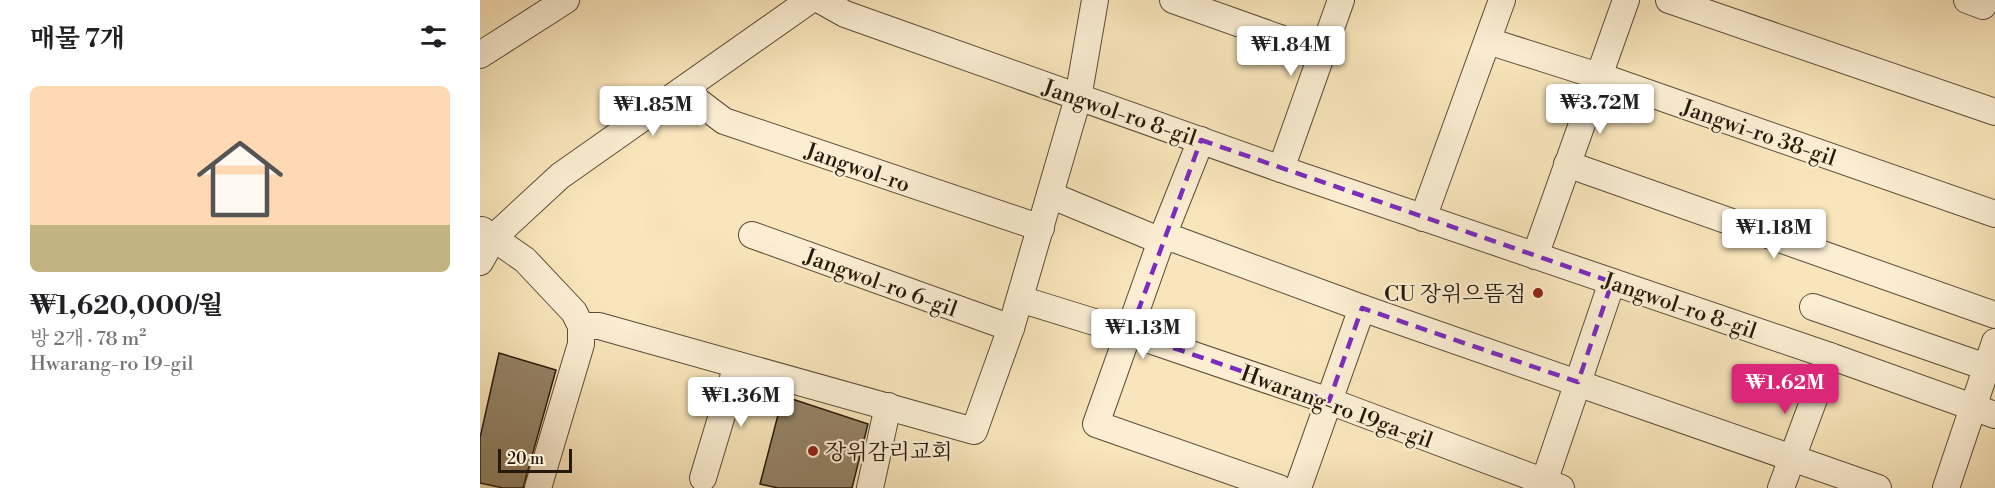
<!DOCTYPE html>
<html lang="ko">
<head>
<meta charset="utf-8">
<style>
  :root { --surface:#fff; --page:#f2f2f2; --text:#202124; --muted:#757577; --accent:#db2777 }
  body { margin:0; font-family:"Libre Bodoni","Noto Serif KR",serif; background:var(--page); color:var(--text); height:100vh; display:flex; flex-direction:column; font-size:22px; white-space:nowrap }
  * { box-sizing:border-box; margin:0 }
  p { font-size:20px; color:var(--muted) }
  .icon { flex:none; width:33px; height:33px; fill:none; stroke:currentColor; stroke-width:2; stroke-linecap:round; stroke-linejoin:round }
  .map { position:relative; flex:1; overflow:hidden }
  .panel { display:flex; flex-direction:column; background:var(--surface); width:480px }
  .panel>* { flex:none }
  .scale { position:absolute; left:18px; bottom:15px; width:74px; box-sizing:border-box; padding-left:6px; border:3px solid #26190b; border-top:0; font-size:16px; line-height:21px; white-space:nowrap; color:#26190b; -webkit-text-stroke:4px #fbeed3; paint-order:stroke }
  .price { position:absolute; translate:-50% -51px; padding:0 14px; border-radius:6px; background:#fff; color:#222; font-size:20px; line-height:39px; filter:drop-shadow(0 2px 3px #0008) }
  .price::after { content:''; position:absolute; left:50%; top:36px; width:18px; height:14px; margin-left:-9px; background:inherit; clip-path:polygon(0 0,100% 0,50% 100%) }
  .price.on { background:var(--accent); color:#fff }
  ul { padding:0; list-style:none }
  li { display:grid; align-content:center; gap:12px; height:318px; padding:0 30px }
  li span { display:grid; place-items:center; height:186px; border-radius:9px; color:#555 }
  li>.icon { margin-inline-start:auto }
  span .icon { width:108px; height:108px; fill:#fffc; stroke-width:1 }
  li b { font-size:26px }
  h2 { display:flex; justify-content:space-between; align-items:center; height:72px; padding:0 30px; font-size:26px }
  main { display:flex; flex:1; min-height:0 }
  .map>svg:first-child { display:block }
  .building { fill:#948367; stroke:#26190b; stroke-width:1.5 }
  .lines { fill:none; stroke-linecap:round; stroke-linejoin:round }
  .minor-casing { stroke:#5b4c37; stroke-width:28 }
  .minor { stroke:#fbeed3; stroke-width:26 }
  .marked { fill:none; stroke:#7b2cbf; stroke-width:4.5; stroke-dasharray:12 8; stroke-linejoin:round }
  .poi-dot { fill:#8f2418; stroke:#fbeed3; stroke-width:2 }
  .labels { text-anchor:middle; stroke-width:4.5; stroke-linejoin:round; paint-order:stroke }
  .street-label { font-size:22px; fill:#26190b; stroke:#fbeed3 }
  .poi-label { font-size:22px; fill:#26190b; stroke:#fbeed3; text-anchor:end }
</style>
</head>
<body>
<main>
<section class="panel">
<h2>매물 7개<svg class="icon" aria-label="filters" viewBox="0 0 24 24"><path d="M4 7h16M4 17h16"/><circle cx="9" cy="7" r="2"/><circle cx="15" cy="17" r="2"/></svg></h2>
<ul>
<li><span style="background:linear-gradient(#ffd9b3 75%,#c2b280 0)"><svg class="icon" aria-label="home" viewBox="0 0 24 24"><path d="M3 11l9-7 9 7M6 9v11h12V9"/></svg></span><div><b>₩1,620,000/월</b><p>방 2개 · 78 m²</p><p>Hwarang-ro 19-gil</p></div></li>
</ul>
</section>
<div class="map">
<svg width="1515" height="488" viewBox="0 0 1515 488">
  <rect width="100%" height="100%" fill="#f9e5bb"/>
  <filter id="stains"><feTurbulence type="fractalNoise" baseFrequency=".00333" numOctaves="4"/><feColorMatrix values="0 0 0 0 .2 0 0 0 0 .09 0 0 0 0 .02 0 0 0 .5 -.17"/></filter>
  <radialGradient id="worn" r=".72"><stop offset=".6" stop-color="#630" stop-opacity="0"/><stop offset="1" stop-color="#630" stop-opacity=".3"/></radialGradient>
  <!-- building -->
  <g class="building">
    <path d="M19,353L76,370L43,488H23L0,483V438Z"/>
    <path d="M303,396L388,424L372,488H298L280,484Z"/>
  </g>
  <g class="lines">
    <!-- minor casing -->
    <g class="minor-casing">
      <g id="minor">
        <path d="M340,0L365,14L801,169L1350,356L1515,415"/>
        <path d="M693,0L842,53"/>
        <path d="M1189,0L1515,112"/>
        <path d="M1487,0L1503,6L1506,0"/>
        <path d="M1008,41L1131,80L1515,214"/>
        <path d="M0,55L86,0"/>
        <path d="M203,90L244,121L561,228"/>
        <path d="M721,140L682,238L616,424L799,488"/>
        <path d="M1087,164L1515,315"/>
        <path d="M801,169L861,0"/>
        <path d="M570,195L669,236L697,240L882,308L1398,488"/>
        <path d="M943,218L1022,0"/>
        <path d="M2,230L45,260L94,312L101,326V344L58,488"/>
        <path d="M272,235L531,328"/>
        <path d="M1055,256L1146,0"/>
        <path d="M0,262L14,237L80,176L330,0"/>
        <path d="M540,299L637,329L849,401L1081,488"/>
        <path d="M1333,307L1506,367"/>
        <path d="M101,326H119L494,431L531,328L598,98L615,0"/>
        <path d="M223,478L257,365"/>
        <path d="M390,488L408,406"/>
        <path d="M818,488L882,308"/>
        <path d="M1062,488L1132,282"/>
        <path d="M1301,488L1350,356"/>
        <path d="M1466,488L1515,342"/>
      </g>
    </g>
    <!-- minor -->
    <use href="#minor" class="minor"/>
  </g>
  <!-- marked area -->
  <path class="marked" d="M721,140L1132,282L1098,382L882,308L849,401L650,333Z"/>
  <!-- markers -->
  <g class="poi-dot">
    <circle cx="1058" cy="293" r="6"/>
    <circle cx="333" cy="451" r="6"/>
  </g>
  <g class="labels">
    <!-- street labels -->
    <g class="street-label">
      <text transform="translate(640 112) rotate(19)" y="8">Jangwol-ro 8-gil</text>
      <text transform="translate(1279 132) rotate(19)" y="8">Jangwi-ro 38-gil</text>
      <text transform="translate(378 167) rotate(19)" y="8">Jangwol-ro</text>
      <text transform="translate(401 282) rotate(20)" y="8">Jangwol-ro 6-gil</text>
      <text transform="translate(1200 305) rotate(19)" y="8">Jangwol-ro 8-gil</text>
      <text transform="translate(857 406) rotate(20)" y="8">Hwarang-ro 19ga-gil</text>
    </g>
    <!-- poi labels -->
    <g class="poi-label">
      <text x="1046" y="301">CU 장위으뜸점</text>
      <text x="345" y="459" text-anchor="start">장위감리교회</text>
    </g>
  </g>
  <rect width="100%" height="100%" filter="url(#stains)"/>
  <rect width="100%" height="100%" fill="url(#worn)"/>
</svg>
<div class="scale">20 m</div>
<b class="price" style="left:811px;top:77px">₩1.84M</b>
<b class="price" style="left:1120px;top:135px">₩3.72M</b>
<b class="price" style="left:173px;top:137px">₩1.85M</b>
<b class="price" style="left:1294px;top:260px">₩1.18M</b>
<b class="price" style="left:663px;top:360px">₩1.13M</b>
<b class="price on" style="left:1305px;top:415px">₩1.62M</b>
<b class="price" style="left:261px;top:428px">₩1.36M</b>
</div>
</main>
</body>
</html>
